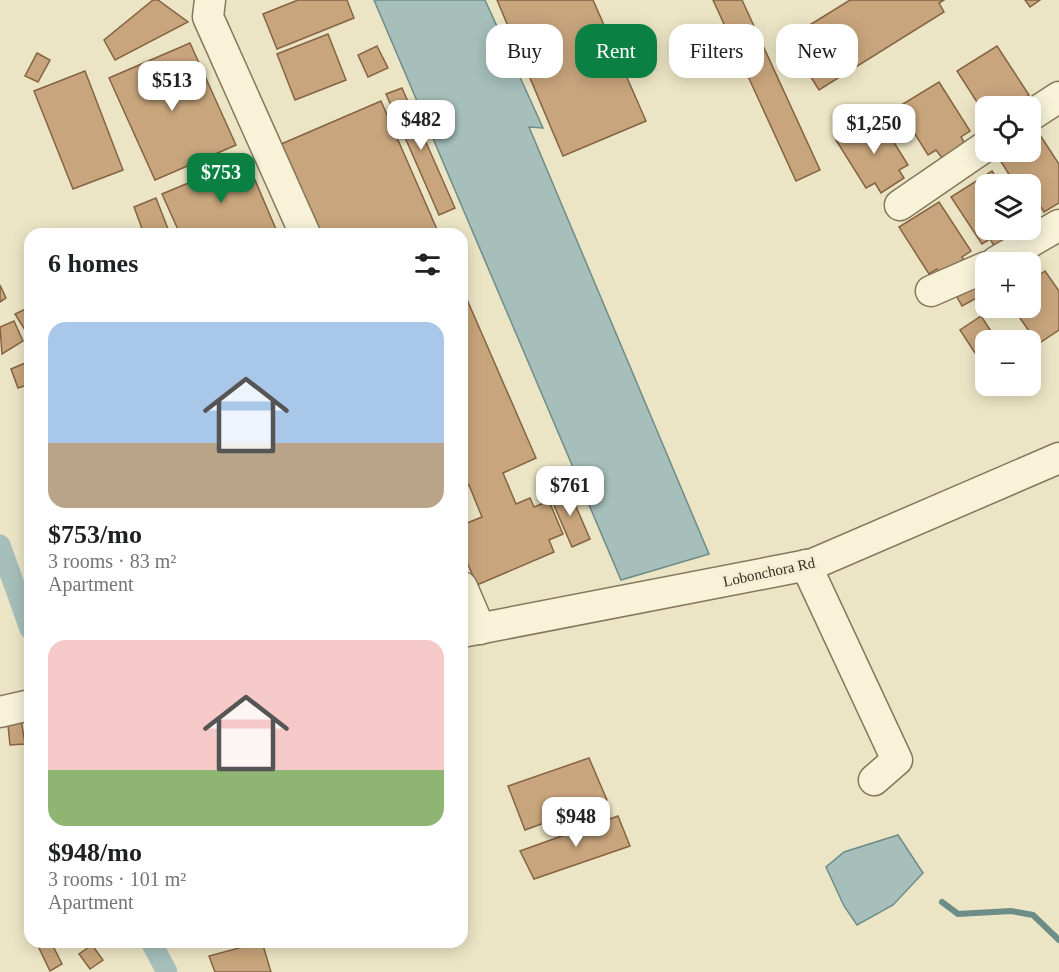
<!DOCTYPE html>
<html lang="en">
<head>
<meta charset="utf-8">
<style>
  :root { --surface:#fff; --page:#f6f6f6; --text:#202124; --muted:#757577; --accent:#0b8043 }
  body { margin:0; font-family:Georgia,serif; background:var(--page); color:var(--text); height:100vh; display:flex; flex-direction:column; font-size:22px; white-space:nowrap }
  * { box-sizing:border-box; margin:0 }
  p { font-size:20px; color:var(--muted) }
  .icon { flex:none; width:33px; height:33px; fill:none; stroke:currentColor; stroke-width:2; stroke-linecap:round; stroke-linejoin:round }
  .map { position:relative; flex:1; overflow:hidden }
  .drawer { position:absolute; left:24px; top:228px; width:444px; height:720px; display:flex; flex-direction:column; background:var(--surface); border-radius:18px; box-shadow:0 3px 15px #0003 }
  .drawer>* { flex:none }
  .hud { position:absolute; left:486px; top:24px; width:483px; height:54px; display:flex; gap:12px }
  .fabs { position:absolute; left:975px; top:96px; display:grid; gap:12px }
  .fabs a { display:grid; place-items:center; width:66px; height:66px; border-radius:12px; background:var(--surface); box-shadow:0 3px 15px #0003; font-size:30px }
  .price { position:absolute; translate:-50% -51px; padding:0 14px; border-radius:12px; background:#fff; color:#222; font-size:20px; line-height:39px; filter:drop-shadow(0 2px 3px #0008) }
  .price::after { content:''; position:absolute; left:50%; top:36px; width:18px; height:14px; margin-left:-9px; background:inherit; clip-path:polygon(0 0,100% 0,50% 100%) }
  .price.selected { background:var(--accent); color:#fff }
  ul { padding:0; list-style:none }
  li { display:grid; align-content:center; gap:12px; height:318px; padding:0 24px }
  li span { display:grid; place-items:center; height:186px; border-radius:18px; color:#555 }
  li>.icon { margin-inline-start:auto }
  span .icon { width:108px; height:108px; fill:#fffc; stroke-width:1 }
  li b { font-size:26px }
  h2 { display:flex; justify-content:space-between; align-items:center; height:72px; padding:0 24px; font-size:26px }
  .chip { padding:0 21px; border-radius:18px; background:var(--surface); box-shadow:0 3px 15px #0003; font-size:21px; line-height:54px }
  .chip.selected { background:var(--accent); color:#fff }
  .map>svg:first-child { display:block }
  .water { fill:#a6bfbb; stroke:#6d8d89; stroke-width:1.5 }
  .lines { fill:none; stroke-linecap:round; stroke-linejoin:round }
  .stream { stroke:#6d8d89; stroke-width:6 }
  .canal { stroke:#a6bfbb; stroke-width:21 }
  .building { fill:#c8a57c; stroke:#846443; stroke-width:1.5 }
  .minor-casing { stroke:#86775c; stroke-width:33 }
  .minor { stroke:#f7f2d8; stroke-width:30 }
  .labels { text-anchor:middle; stroke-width:5; stroke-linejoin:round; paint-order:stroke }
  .street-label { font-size:15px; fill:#372d1f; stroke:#f4eed4 }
</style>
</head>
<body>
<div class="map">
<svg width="1059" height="972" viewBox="0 0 1059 972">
  <rect width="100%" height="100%" fill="#ece5c5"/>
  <!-- water -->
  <g class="water">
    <path d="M374,0H485L543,128L529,127L709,554L621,580Z"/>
    <path d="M898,835L923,873L893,905L857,925L844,906L826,867L844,852Z"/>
  </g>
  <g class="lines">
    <!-- stream -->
    <path class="stream" d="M942,902L958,914L1011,911L1033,915L1059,940"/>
    <!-- canal -->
    <g class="canal">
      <path d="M0,545L30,629"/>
      <path d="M151,942L167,972"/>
    </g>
  </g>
  <!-- building -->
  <g class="building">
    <path d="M153,0H158L188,22L115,60L104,40Z"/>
    <path d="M298,0H347L354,18L277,49L263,14Z"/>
    <path d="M497,0H593L646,121L563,156Z"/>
    <path d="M713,0H742L820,170L796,181Z"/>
    <path d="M850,0H944L939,3L944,12L819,90L787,39Z"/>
    <path d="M1025,0H1040L1030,7Z"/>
    <path d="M328,34L346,80L295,100L277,54Z"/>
    <path d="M190,43L236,145L155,180L109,78Z"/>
    <path d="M377,46L388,68L368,77L358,55Z"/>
    <path d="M997,46L1029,95L1020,101L1023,106H986V116L957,71Z"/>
    <path d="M37,53L50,60L38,82L25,76Z"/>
    <path d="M85,71L123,170L73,189L34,91Z"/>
    <path d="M939,82L970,131L961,137L966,145L943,159L936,150L928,155L898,107Z"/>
    <path d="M402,88L455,208L439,215L386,94Z"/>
    <path d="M381,101L439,234H318L279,145Z"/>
    <path d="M877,115L908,165L899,170L904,178L881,193L875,183L866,188L836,140Z"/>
    <path d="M1040,135L1059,164V203L1044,212L1038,202L1030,207V184H1015L1000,160L1013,152H1030V141Z"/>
    <path d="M246,159L278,234H180L162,194Z"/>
    <path d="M992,171L1000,184H986V230H1016L1019,234L996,249L990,239L982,244L951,197Z"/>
    <path d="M156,198L170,234H144L134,207Z"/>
    <path d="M939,202L971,251L962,257L967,265L944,279L937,269L929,274L899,227Z"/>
    <path d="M1030,267L1038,276L1045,271L1059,291V330L1038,344L1013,308H1030Z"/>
    <path d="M976,274L986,293L962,306L952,288Z"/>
    <path d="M0,285L6,298L0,302Z"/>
    <path d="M462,288L536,458L503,473L516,504L530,498L534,507L549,501L563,534L549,540L554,552L477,585L462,551V525L482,517L469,485L462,488Z"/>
    <path d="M30,307V338L15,314Z"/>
    <path d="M981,316L996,339L986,340V346L975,353L960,330Z"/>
    <path d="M14,321L23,341L2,354L0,327Z"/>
    <path d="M30,361V384L18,388L11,369Z"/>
    <path d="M568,488L590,539L572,547L550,496Z"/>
    <path d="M21,719L25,744L10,745L8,725Z"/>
    <path d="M589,758L607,800L525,830L508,786Z"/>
    <path d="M618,816L630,846L534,879L520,851Z"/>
    <path d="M45,942H51L62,964L50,971L38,946Z"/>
    <path d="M262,942L271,972H215L209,956Z"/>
    <path d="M92,945L103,960L90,969L79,954Z"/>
  </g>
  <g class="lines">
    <!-- minor casing -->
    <g class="minor-casing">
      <g id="minor">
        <path d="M210,0L208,17L305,234"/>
        <path d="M1030,116L1059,97"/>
        <path d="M900,205L986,146"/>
        <path d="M996,262L1059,225"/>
        <path d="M931,291L986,267"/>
        <path d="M806,565L897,760L874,780"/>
        <path d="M462,587L480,629"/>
        <path d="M462,632L813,564L1059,458"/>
        <path d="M0,712L30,705"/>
      </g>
    </g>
    <!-- minor -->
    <use href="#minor" class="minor"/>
  </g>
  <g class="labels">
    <!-- street labels -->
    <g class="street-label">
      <text transform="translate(769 572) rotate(-12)" y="5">Lobonchora Rd</text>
    </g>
  </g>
</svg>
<div class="fabs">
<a><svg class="icon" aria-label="locate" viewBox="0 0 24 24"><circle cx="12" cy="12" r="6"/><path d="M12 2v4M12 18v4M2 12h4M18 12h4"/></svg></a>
<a><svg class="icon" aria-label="layers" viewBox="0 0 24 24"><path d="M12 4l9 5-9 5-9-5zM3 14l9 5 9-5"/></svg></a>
<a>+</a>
<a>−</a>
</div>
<b class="price" style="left:172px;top:112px">$513</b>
<b class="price" style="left:421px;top:151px">$482</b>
<b class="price" style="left:874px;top:155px">$1,250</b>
<b class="price selected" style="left:221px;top:204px">$753</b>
<b class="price" style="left:570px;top:517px">$761</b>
<b class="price" style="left:576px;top:848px">$948</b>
<div class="hud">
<a class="chip">Buy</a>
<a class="chip selected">Rent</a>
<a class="chip">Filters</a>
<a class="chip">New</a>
</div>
<section class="drawer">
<h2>6 homes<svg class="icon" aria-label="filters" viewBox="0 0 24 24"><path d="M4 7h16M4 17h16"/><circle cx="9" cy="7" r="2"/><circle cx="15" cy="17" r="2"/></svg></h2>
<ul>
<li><span style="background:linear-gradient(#a9c7e8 65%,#b9a48a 0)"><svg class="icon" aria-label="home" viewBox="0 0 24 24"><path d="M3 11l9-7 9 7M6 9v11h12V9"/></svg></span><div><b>$753/mo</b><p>3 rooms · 83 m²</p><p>Apartment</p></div></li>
<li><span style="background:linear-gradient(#f6c9c9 70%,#8fb573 0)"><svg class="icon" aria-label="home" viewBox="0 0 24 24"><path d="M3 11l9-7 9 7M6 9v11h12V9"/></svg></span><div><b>$948/mo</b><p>3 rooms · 101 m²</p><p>Apartment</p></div></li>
</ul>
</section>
</div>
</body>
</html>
